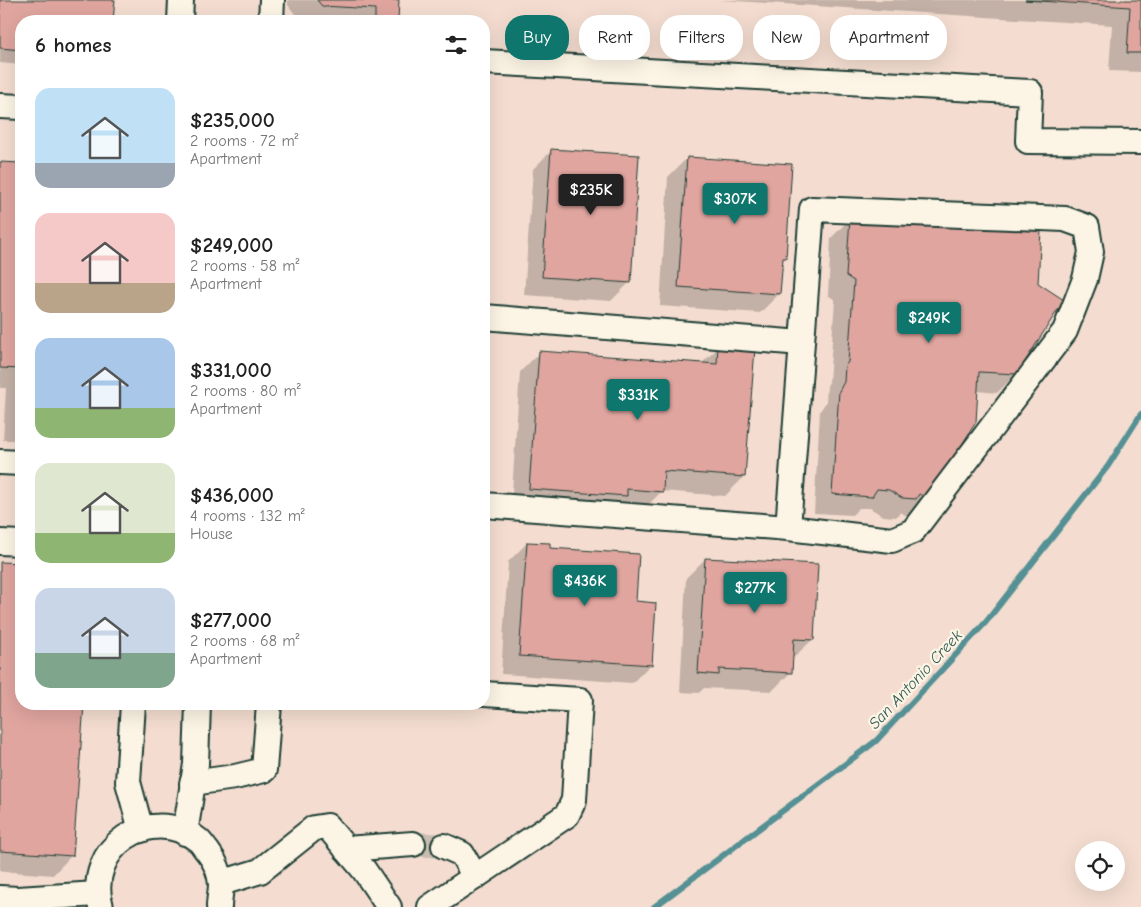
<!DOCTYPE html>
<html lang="en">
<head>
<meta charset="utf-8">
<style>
  :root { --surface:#fff; --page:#f6f6f6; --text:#222; --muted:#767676; --accent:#0f766e }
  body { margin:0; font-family:"Comic Neue",sans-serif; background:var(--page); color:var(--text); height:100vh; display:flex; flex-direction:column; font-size:19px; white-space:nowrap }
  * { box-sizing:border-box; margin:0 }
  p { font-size:16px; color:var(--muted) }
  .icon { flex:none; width:28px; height:28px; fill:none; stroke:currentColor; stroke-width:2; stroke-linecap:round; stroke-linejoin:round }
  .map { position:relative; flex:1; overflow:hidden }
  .panel { position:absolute; left:15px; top:15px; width:475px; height:695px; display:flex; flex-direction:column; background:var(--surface); border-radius:20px; box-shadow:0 5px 20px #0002 }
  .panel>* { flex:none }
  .hud { position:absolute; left:505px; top:15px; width:475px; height:45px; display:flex; gap:10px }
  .tools { position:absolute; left:1075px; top:841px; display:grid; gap:10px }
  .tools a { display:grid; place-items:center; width:50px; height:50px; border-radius:50%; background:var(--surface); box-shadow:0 5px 20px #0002; font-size:25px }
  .price { position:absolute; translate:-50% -42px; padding:0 11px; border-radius:5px; background:var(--accent); color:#fff; font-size:16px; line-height:32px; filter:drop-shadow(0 1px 2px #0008) }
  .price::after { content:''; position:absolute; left:50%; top:30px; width:15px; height:11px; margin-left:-8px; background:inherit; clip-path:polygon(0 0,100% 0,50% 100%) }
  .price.selected { background:#222; color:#fff }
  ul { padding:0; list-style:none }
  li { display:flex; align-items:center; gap:15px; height:125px; padding:0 20px }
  li span { display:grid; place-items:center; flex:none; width:140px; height:100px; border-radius:15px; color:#555 }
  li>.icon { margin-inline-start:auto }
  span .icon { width:60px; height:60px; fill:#fffc; stroke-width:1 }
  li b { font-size:21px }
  h2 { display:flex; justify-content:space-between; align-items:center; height:60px; padding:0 20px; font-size:21px }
  .chip { padding:0 18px; border-radius:20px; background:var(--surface); box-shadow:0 5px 20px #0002; font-size:18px; line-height:45px }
  .chip.selected { background:var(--accent); color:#fff }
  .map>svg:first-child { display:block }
  .shadow { fill:#0003; fill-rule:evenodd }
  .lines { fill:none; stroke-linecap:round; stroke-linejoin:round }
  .stream { stroke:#549094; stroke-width:6 }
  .building { fill:#e0a59f; stroke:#1f3d34 }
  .minor-tunnel { stroke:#c9bdb1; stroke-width:24; stroke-dasharray:24 12; stroke-linecap:butt }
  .minor-casing { stroke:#1f3d34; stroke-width:28 }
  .minor { stroke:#fcf5e5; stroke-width:24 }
  .labels { text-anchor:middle; stroke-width:4.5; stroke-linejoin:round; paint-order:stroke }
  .water-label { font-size:16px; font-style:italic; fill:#315954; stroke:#fcf5e5 }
</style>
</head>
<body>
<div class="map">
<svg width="1141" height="907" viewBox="0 0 1141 907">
  <rect width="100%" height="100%" fill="#f4ddd0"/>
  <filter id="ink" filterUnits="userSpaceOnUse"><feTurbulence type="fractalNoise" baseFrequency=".02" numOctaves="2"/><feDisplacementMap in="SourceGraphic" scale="10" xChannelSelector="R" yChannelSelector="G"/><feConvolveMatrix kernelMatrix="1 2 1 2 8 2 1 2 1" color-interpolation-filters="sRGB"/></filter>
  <g filter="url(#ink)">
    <!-- shadow -->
    <g class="shadow">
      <path d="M0,0H113L112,21H21V65L0,63Z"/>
      <path d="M288,0H398L396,21H300L288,5Z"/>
      <path d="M720,0H1141V72L1109,71L1112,25Z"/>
      <path d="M552,150L630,282L611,301L524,295L533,169Z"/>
      <path d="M687,158L785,258L781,261L779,294L760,313L660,306L668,177Z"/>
      <path d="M0,163L21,164V453L14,452L15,440H3L6,388H0Z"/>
      <path d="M850,219L1016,374L997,393L977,391L927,499L908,517L901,512L896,517L883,516L870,508H859L852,515L814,513L820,411L826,402L827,386L829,382L835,300L828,295L831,238ZM913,491L924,495V498Z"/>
      <path d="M719,347L744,477L725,496L662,491L643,510L511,507L520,372L539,353L701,364Z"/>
      <path d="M527,543L634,602L651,664L632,683L501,674L508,562Z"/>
      <path d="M705,559L812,640L792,659L791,672L772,691L704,688L699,693L680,692L686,578Z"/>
      <path d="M0,563L21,564V704H83L71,856L53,875L0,871Z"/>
    </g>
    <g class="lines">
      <!-- stream -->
      <path class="stream" d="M654,907L876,741L986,622L1108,466L1141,414"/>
    </g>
    <!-- building -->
    <g class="building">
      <path d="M0,0H115L113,21H21V50L0,48Z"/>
      <path d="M317,0H399L398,21H375V9L322,6Z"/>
      <path d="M1025,0H1141V53H1127L1130,7Z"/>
      <path d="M551,149L639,155L631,283L542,277Z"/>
      <path d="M687,157L792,164L786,258H783L780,294L678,287Z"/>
      <path d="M0,162L21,163V369L0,368Z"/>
      <path d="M850,218L1041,230L1038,283L1064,300L1017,374L979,372L976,422L928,499L919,494L916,499L902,498L889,490L877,489L872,497L832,494L839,391L844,382L845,366L848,362L854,281L846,276Z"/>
      <path d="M718,345L755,348L745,477L664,471L663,492L627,489V496L529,489L539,351L717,364Z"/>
      <path d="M527,542L550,543V548L639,554L636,601L656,603L652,665L519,656Z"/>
      <path d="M705,558L818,564L814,640L794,639L792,673L719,669V675L698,673Z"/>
      <path d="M0,562L21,563V704H84L73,856L0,851Z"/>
    </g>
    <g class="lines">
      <!-- minor-tunnel -->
      <path class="minor-tunnel" d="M413,844L444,846"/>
      <!-- minor casing -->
      <g class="minor-casing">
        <g id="minor">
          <path d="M180,21L181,0"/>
          <path d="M271,21L272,0"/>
          <path d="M484,62L1030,92L1028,141L1141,142"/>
          <path d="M0,106L21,107"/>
          <path d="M484,317L801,343"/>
          <path d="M0,462L21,463"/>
          <path d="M484,505L788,528L892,540L913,531L1065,331L1085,279L1091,252L1087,227L1065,219L812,209L788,528"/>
          <path d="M0,542L21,543"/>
          <path d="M133,704L128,782L141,830"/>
          <path d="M192,783L235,777L264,770L269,704"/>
          <path d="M185,833L196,764L198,704"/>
          <path d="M444,846L462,854L475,877"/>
          <path d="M346,849L413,844"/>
          <path d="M221,883L260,871L314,828L327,826L364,870L389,907"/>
          <path d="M0,898L18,899L97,894"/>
          <path d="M101,907C84,848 150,803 198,840C202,843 205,849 208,852C215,861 220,873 221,884C221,891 219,900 219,907"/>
          <path d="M430,907L567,815L574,800L580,700L484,694"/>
        </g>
      </g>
      <!-- minor -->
      <use href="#minor" class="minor"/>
    </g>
  </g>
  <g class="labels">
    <!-- water labels -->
    <g class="water-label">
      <text transform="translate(915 679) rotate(-47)" y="6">San Antonio Creek</text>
    </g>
  </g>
</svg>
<div class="tools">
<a><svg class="icon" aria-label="locate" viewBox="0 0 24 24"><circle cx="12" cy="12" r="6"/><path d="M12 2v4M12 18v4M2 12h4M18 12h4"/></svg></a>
</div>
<b class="price selected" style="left:591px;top:216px">$235K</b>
<b class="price" style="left:735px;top:225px">$307K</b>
<b class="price" style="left:929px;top:344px">$249K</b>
<b class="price" style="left:638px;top:421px">$331K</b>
<b class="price" style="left:585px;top:607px">$436K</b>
<b class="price" style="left:755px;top:614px">$277K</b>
<div class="hud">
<a class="chip selected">Buy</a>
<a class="chip">Rent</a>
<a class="chip">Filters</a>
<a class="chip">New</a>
<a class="chip">Apartment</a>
</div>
<section class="panel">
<h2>6 homes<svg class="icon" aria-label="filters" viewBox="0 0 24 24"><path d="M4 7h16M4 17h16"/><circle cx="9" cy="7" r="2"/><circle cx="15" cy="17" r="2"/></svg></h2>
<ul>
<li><span style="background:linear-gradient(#bfe0f5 75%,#9aa5b1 0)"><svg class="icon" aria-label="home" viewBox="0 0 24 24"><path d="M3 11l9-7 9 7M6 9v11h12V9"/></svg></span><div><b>$235,000</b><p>2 rooms · 72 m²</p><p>Apartment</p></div></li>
<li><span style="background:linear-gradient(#f6c9c9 70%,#b9a48a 0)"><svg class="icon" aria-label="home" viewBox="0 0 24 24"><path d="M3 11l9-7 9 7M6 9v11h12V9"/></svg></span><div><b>$249,000</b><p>2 rooms · 58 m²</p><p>Apartment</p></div></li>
<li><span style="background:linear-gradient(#a9c7e8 70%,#8fb573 0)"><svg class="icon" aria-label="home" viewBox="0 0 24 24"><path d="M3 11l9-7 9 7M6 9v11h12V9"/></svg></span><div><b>$331,000</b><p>2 rooms · 80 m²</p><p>Apartment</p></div></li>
<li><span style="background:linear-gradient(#dfe7d0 70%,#8fb573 0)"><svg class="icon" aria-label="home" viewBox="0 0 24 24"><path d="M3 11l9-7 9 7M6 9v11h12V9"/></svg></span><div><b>$436,000</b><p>4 rooms · 132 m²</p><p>House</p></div></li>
<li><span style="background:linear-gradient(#c9d6e8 65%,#7fa58c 0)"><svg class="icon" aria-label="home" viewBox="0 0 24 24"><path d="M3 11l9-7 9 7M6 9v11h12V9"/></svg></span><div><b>$277,000</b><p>2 rooms · 68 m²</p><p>Apartment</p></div></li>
</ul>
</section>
</div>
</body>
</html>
